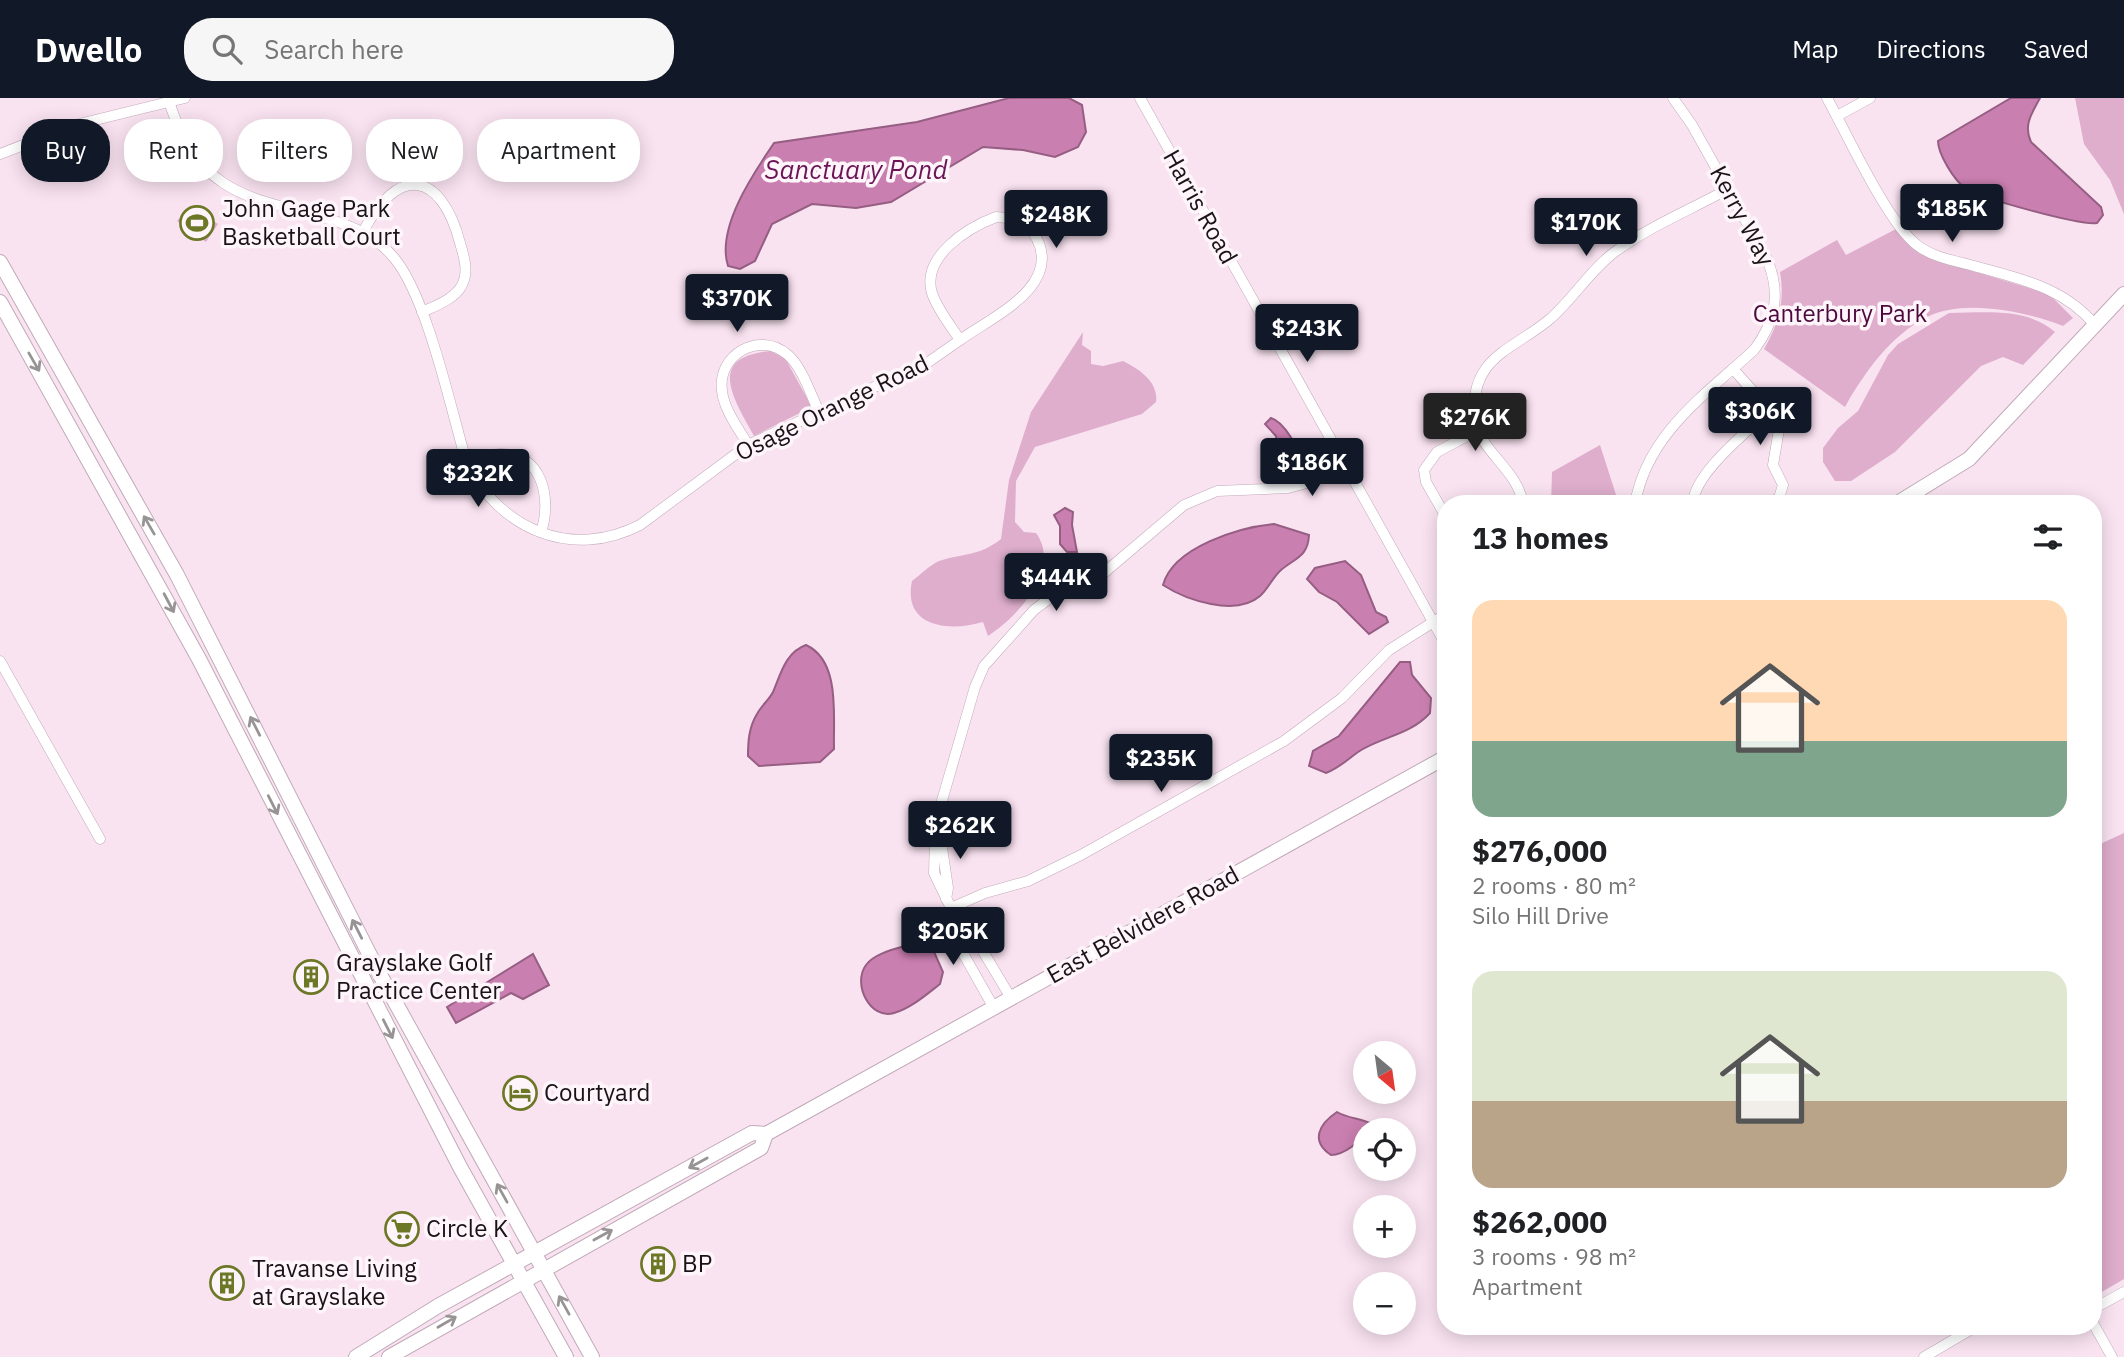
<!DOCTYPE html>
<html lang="en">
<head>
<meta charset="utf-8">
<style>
  :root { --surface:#fff; --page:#f6f6f6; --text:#202124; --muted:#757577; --accent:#111827 }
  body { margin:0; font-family:"IBM Plex Sans",sans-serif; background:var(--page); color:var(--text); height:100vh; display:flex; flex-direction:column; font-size:26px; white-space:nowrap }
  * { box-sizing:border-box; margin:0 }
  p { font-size:23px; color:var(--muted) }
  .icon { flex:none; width:38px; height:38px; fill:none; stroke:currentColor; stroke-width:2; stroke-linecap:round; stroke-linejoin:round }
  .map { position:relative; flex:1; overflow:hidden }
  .sheet { position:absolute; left:1437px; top:397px; width:665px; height:840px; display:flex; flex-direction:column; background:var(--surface); border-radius:28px; box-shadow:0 4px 18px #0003 }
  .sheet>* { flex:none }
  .hud { position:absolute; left:21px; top:21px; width:665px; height:63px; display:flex; gap:14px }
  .needle { width:46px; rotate:151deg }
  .buttons { position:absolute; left:1353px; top:943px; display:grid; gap:14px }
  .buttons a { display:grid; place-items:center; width:63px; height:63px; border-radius:50%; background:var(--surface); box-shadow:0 4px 18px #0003; font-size:35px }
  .price { position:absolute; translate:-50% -60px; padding:0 16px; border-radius:7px; background:var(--accent); color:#fff; font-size:23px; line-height:46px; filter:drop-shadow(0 2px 4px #0008) }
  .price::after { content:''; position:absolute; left:50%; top:42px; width:21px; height:16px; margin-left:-10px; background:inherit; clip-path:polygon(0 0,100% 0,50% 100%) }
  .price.current { background:#222; color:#fff }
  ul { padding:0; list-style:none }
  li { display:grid; align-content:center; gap:14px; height:371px; padding:0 35px }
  li span { display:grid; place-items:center; height:217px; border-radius:21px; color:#555 }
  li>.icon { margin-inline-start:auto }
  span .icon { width:126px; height:126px; fill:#fffc; stroke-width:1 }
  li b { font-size:30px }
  h2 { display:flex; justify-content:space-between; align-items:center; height:84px; padding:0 35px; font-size:30px }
  .chip { padding:0 24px; border-radius:28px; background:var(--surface); box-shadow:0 4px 18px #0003; font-size:24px; line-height:63px }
  .chip.current { background:var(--accent); color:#fff }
  header { display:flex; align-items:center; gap:42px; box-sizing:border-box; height:98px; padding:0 35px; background:var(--accent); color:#fff }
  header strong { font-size:33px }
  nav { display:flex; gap:38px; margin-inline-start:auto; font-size:24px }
  .search { width:490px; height:63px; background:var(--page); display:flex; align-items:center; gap:18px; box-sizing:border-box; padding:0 24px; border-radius:28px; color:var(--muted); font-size:26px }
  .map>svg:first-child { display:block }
  .green { fill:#deaecc }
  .water { fill:#ca7fb1; stroke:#955e82; stroke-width:2 }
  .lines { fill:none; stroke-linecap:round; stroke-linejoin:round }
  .street-casing { stroke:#c0aab8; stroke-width:11 }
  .primary-casing { stroke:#c0aab8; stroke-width:16 }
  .street { stroke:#fff; stroke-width:10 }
  .primary { stroke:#fff; stroke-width:14 }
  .oneway { stroke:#989496 }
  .labels { text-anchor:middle; stroke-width:7; stroke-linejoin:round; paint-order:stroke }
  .street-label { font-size:24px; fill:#191216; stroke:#fef5fa }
  .poi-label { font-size:24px; fill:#191216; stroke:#fef5fa; text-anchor:start }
  .park-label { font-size:24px; fill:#4d093d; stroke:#fef5fa }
  .water-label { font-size:26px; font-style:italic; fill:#6c1356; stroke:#fef5fa }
</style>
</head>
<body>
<header>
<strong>Dwello</strong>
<div class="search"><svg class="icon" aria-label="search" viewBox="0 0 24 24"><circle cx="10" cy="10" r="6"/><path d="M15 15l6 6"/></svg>Search here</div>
<nav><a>Map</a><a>Directions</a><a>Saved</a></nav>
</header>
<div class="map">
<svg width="2124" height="1259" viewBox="0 0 2124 1259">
  <rect width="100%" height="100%" fill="#fae3f1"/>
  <!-- green -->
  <g class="green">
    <path d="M2075,0H2124V116L2110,82L2084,46Z"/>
    <path d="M190,108L218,126L206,144L177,123Z"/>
    <path d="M1896,131L1933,161L2049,196L2073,220L2063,228C2027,214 1964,200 1927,219C1891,237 1864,275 1845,309L1764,251C1779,225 1785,203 1780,174L1837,142L1846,157Z"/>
    <path d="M1949,215C1985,215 2026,209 2055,234L2023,267L2003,259L1981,268L1895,354L1851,383H1835L1823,364V350L1838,330L1858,313L1888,257L1898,246Z"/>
    <path d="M1083,234L1082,247L1091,253V266L1103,268L1123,263C1139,271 1159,284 1156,304L1142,316L1035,349L1016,383L1015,424L1024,434L1036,435C1062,470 1018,519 988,538L983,524C950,534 902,530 912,483C920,477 930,467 939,463C963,455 978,459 1001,441L1009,382L1031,314Z"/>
    <path d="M770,253L785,260L812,309L754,338C734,301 705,259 770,253Z"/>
    <path d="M1600,347L1619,406H1551L1552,374Z"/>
    <path d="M2124,735V1181L2100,1195L2093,1170V756L2098,747Z"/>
  </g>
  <!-- water -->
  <g class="water">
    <path d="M1009,0H1069L1082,7L1086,34L1078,49L1055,59L1023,52L983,49L891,104L856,110L812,106L772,126L755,163L740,171L728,168C716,130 753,76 774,45L917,24Z"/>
    <path d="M2011,0H2040C2032,15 2023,27 2031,44L2101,109L2103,117L2097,125C2082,128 1979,100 1965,90C1954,82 1938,56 1938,43Z"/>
    <path d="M1271,320C1284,324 1299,350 1301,363L1288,366L1279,361L1276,338L1265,326Z"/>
    <path d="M1065,410L1073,414L1072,427L1077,454H1067L1060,446V428L1054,417Z"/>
    <path d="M1274,426L1309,437C1308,459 1295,460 1281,472C1273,479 1268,491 1260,498C1236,519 1186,502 1163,487C1173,449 1240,429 1274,426Z"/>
    <path d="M1345,463L1361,477L1376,514L1386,519L1388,524L1369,536L1337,504L1319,494L1307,481L1315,470Z"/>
    <path d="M806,547C841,563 833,619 834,651L820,664L759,668L748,658C748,643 749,629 757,616C761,608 769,602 773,594C781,575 786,554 806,547Z"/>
    <path d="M1400,564H1410L1412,577L1431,600L1430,615C1409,638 1382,638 1358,654C1347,662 1339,670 1326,675L1309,668L1313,653L1339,638Z"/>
    <path d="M915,845L931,847L943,874L940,886C927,896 910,911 894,915C870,922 852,886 866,867C875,854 900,850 915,845Z"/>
    <path d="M533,856L549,887L523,901L511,895L456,925L447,909Z"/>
    <path d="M1337,1014C1349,1021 1362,1020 1374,1027L1373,1032H1365C1362,1044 1343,1057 1331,1057C1310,1043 1319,1026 1337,1014Z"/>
  </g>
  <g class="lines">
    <!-- street casing -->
    <g class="street-casing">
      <g id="street">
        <path d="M1140,0L1446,547"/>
        <path d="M1827,0C1847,36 1887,124 1917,147C1931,158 1950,162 1967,166C2015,180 2062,187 2095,227"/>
        <path d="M169,4C198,89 237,98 318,118C348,126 375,136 395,161C428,202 451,312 467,366C501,432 572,462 640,427L748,347L927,265L960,242"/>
        <path d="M1837,18L1870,0"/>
        <path d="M0,56L75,27L185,0"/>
        <path d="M996,119C1013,120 1029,124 1037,141C1061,189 992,219 960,242C951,228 937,211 932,195C921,159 967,130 996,119Z"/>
        <path d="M363,134C397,67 441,72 460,145C464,158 469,174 462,187C455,201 435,208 422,214"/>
        <path d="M1733,271L1770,312"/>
        <path d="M748,347C739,331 724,312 722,293C717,257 759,232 788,257C802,269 811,297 819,314"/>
        <path d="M467,366C477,362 489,356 499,356C543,354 552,402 541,434"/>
        <path d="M1523,406C1518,371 1478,353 1475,319C1469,259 1513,252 1550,221C1574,200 1591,171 1616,153C1650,128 1692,111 1728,91"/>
        <path d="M1635,406C1647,336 1705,297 1754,252C1776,223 1781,195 1767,161L1692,27L1673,0"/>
        <path d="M1693,406C1693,376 1748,333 1770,312L1779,331L1773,367L1783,387L1779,400L1767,406"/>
        <path d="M1446,419L1426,384L1424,372L1437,354L1478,332"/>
        <path d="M0,563L100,741"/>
        <path d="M939,729L948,790L946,801"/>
        <path d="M951,810L985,795L1028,783L1081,757L1284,643L1342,600L1389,552L1446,516"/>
        <path d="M952,820L966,825L1011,900"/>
        <path d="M994,910L951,834V810L934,775L935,742L941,706L975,589L984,568L1034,512L1058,494L1105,474L1184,407L1217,393L1288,390L1307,385L1346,367"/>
        <path d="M2093,1211L2124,1194"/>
        <path d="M2093,1225L2112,1259"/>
        <path d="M1924,1259L1977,1228"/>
      </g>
    </g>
    <!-- primary casing -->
    <g class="primary-casing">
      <g id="primary">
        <path d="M0,164L177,477L379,875L592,1259"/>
        <path d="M0,204L199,561L460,1069L566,1259"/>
        <path d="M1896,406L1969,361L2124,196"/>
        <path d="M356,1259L438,1208L752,1035L766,1036L1446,659"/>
        <path d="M389,1259L761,1050L766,1036"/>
      </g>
    </g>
    <!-- street -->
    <use href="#street" class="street"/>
    <!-- primary -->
    <use href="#primary" class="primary"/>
  </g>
  <!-- one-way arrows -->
  <defs><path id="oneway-shaft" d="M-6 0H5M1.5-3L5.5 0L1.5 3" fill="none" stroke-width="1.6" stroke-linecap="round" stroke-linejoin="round" transform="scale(1.75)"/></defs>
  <g class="oneway">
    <use href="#oneway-shaft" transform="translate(34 264) rotate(60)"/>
    <use href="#oneway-shaft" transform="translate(149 427) rotate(-120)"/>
    <use href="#oneway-shaft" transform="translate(169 505) rotate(62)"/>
    <use href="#oneway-shaft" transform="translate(255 628) rotate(-117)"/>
    <use href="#oneway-shaft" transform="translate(273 707) rotate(63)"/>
    <use href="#oneway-shaft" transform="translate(357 831) rotate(-117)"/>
    <use href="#oneway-shaft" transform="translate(388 931) rotate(63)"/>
    <use href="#oneway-shaft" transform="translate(698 1065) rotate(151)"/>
    <use href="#oneway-shaft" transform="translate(502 1095) rotate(-119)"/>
    <use href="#oneway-shaft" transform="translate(603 1137) rotate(-29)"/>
    <use href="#oneway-shaft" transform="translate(564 1207) rotate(-119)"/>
    <use href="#oneway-shaft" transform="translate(447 1224) rotate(-30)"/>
  </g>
  <!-- icons -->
  <defs>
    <g id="stadium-ring" transform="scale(1.75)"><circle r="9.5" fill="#fef5fa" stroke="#6c7825" stroke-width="1.5"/><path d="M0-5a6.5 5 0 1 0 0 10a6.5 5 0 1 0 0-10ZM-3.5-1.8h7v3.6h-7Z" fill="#6c7825"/></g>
    <g id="building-ring" transform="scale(1.75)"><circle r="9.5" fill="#fef5fa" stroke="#6c7825" stroke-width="1.5"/><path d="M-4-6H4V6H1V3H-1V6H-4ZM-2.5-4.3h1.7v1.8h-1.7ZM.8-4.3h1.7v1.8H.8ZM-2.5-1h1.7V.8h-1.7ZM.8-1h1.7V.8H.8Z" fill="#6c7825"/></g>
    <g id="hotel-ring" transform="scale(1.75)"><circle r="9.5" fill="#fef5fa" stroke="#6c7825" stroke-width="1.5"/><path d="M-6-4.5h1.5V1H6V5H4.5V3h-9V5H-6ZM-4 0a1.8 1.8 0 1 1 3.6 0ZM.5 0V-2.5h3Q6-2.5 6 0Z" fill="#6c7825"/></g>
    <g id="supermarket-ring" transform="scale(1.75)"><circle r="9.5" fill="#fef5fa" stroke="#6c7825" stroke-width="1.5"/><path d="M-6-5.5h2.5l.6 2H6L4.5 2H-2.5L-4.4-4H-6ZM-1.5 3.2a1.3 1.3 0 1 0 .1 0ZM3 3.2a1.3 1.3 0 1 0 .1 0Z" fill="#6c7825"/></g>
  </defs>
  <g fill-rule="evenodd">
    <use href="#stadium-ring" x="197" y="125"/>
    <use href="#building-ring" x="311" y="879"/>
    <use href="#hotel-ring" x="520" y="995"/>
    <use href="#supermarket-ring" x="402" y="1131"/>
    <use href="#building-ring" x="658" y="1166"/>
    <use href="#building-ring" x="227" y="1185"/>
  </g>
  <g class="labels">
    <!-- street labels -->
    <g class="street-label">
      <text transform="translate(1200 109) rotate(61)" y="8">Harris Road</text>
      <text transform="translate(1742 118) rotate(62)" y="8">Kerry Way</text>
      <text transform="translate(832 310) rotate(-26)" y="8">Osage Orange Road</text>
      <text transform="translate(1143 827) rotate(-29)" y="8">East Belvidere Road</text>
    </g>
    <!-- poi labels -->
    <g class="poi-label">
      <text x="222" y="119">John Gage Park<tspan x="222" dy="28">Basketball Court</tspan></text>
      <text x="336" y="873">Grayslake Golf<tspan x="336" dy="28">Practice Center</tspan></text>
      <text x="544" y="1003">Courtyard</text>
      <text x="426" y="1139">Circle K</text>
      <text x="682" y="1174">BP</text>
      <text x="252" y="1179">Travanse Living<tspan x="252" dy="28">at Grayslake</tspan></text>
    </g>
    <!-- park labels -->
    <g class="park-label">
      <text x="1840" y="224">Canterbury Park</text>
    </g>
    <!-- water labels -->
    <g class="water-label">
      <text x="856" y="81">Sanctuary Pond</text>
    </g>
  </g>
</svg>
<div class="buttons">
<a><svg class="needle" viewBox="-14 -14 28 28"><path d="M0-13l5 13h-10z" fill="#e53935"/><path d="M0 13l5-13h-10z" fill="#757577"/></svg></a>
<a><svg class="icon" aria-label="locate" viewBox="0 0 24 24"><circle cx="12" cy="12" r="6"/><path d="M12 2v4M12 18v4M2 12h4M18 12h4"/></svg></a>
<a>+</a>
<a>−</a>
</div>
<b class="price" style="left:1952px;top:146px">$185K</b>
<b class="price" style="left:1056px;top:152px">$248K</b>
<b class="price" style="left:1586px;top:160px">$170K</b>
<b class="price" style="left:737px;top:236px">$370K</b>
<b class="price" style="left:1307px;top:266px">$243K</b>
<b class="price" style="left:1760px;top:349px">$306K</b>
<b class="price current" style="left:1475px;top:355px">$276K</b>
<b class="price" style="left:1312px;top:400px">$186K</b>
<b class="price" style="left:478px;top:411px">$232K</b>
<b class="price" style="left:1056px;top:515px">$444K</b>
<b class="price" style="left:1161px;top:696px">$235K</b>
<b class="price" style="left:960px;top:763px">$262K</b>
<b class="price" style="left:953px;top:869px">$205K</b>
<div class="hud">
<a class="chip current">Buy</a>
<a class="chip">Rent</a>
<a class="chip">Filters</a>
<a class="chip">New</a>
<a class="chip">Apartment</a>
</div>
<section class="sheet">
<h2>13 homes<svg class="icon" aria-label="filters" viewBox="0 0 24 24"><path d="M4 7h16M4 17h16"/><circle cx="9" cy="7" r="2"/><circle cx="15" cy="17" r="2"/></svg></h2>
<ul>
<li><span style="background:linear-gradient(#ffd9b3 65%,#7fa58c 0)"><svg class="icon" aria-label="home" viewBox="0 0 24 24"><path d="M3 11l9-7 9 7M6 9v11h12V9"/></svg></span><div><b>$276,000</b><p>2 rooms · 80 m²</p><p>Silo Hill Drive</p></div></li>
<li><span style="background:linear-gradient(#dfe7d0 60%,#b9a48a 0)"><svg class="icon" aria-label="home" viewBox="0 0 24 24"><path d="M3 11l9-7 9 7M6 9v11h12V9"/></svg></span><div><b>$262,000</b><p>3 rooms · 98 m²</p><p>Apartment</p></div></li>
</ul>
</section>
</div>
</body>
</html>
